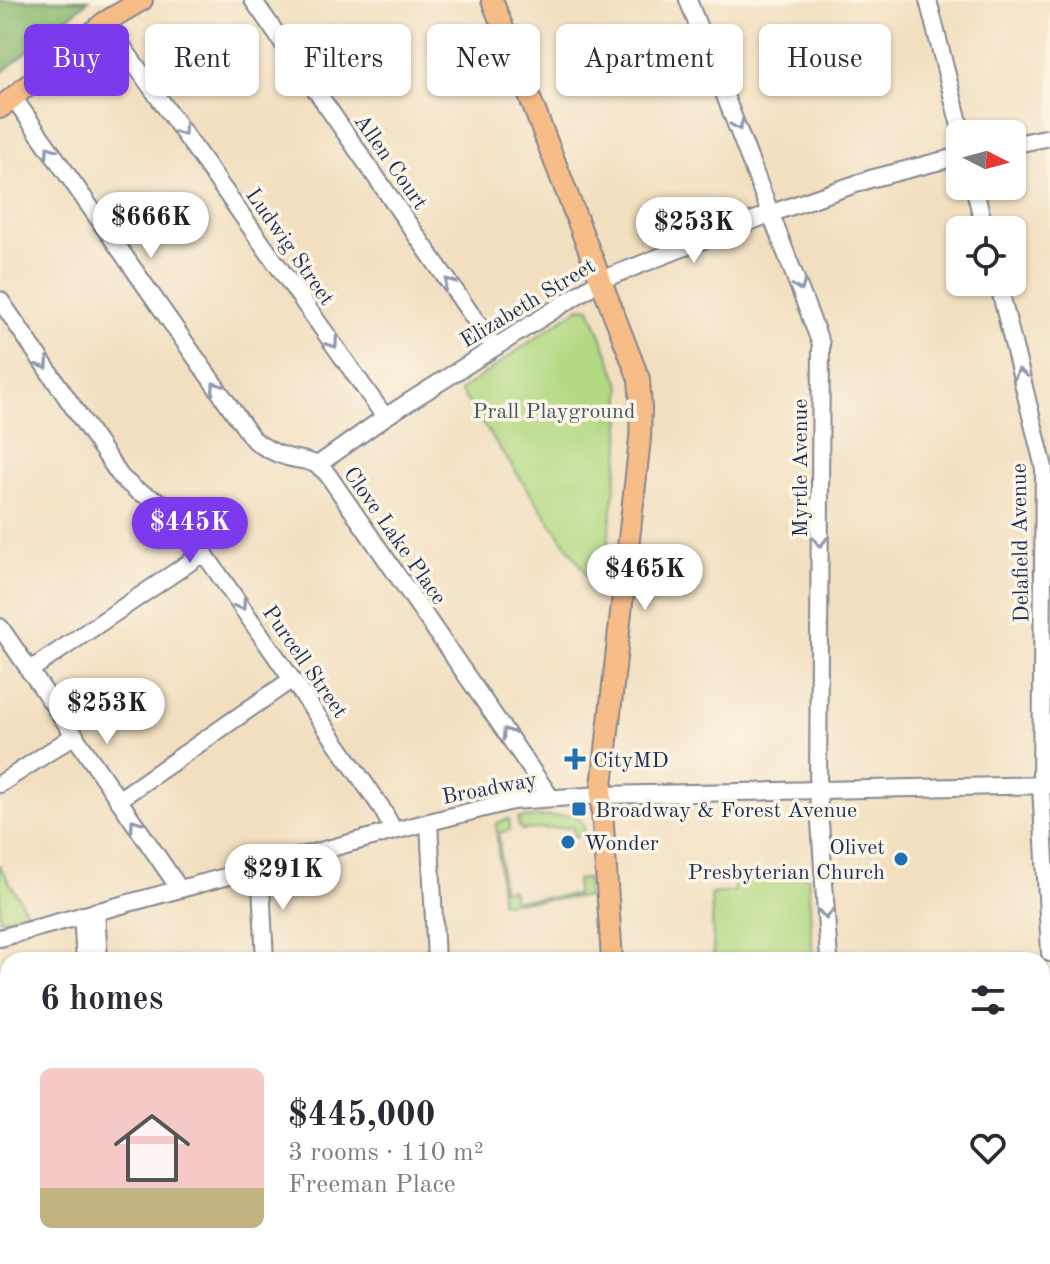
<!DOCTYPE html>
<html lang="en">
<head>
<meta charset="utf-8">
<style>
  :root { --surface:#fff; --page:#f2f2f3; --text:#2b2b33; --muted:#7c7c81; --line:#e1e1e2; --accent:#7c3aed }
  body { margin:0; font-family:"Old Standard TT",serif; background:var(--page); color:var(--text); height:100vh; display:flex; flex-direction:column; font-size:30px; white-space:nowrap }
  * { box-sizing:border-box; margin:0 }
  p { font-size:26px; color:var(--muted) }
  .icon { flex:none; width:44px; height:44px; fill:none; stroke:currentColor; stroke-width:2; stroke-linecap:round; stroke-linejoin:round }
  .map { position:relative; flex:1; overflow:hidden }
  .panel { position:absolute; left:0px; top:952px; width:1050px; height:312px; display:flex; flex-direction:column; background:var(--surface); border-radius:24px 24px 0 0; box-shadow:0 2px 6px #0004 }
  .panel>* { flex:none }
  .banner { position:absolute; left:24px; top:24px; width:1002px; height:72px; display:flex; gap:16px }
  .needle { width:52px; rotate:96deg }
  .tools { position:absolute; left:946px; top:120px; display:grid; gap:16px }
  .tools a { display:grid; place-items:center; width:80px; height:80px; border-radius:12px; background:var(--surface); box-shadow:0 2px 6px #0004; font-size:40px }
  .price { position:absolute; translate:-50% -68px; padding:0 18px; border-radius:28px; background:#fff; color:#222; font-size:26px; line-height:52px; filter:drop-shadow(0 2px 4px #0008) }
  .price::after { content:''; position:absolute; left:50%; top:48px; width:24px; height:18px; margin-left:-12px; background:inherit; clip-path:polygon(0 0,100% 0,50% 100%) }
  .price.selected { background:var(--accent); color:#fff }
  ul { padding:0; list-style:none }
  li { display:flex; align-items:center; gap:24px; height:200px; padding:0 40px }
  li+li { border-top:2px solid var(--line) }
  li span { display:grid; place-items:center; flex:none; width:224px; height:160px; border-radius:12px; color:#555 }
  li>.icon { margin-inline-start:auto }
  span .icon { width:96px; height:96px; fill:#fffc; stroke-width:1 }
  li b { font-size:34px }
  h2 { display:flex; justify-content:space-between; align-items:center; height:96px; padding:0 40px; font-size:34px }
  .tag { padding:0 28px; border-radius:12px; background:var(--surface); box-shadow:0 2px 6px #0004; font-size:28px; line-height:72px }
  .tag.selected { background:var(--accent); color:#fff }
  .map>svg:first-child { display:block }
  .green { fill:#b3d983; stroke:#678470; stroke-width:2 }
  .forest { fill:#8eb971; stroke:#547468; stroke-width:2 }
  .lines { fill:none; stroke-linecap:round; stroke-linejoin:round }
  .minor-casing { stroke:#86878f; stroke-width:20 }
  .major-casing { stroke:#86878f; stroke-width:24 }
  .minor { stroke:#fff; stroke-width:16 }
  .major { stroke:#f7bd88; stroke-width:20 }
  .oneway { stroke:#8d97ae }
  .poi-dot { fill:#1f6fb2; stroke:#fcf5e5; stroke-width:3 }
  .labels { text-anchor:middle; stroke-width:7; stroke-linejoin:round; paint-order:stroke }
  .street-label { font-size:22px; fill:#1b2f5e; stroke:#fcf5e5 }
  .park-label { font-size:22px; fill:#415a67; stroke:#fcf5e5 }
  .poi-label { font-size:22px; fill:#1b2f5e; stroke:#fcf5e5; text-anchor:start }
</style>
</head>
<body>
<div class="map">
<svg width="1050" height="1264" viewBox="0 0 1050 1264">
  <rect width="100%" height="100%" fill="#fcf5e5"/>
  <filter id="ink" filterUnits="userSpaceOnUse"><feTurbulence type="fractalNoise" baseFrequency=".0125" numOctaves="2"/><feDisplacementMap in="SourceGraphic" scale="16" xChannelSelector="R" yChannelSelector="G"/><feConvolveMatrix kernelMatrix="1 2 1 2 8 2 1 2 1" color-interpolation-filters="sRGB"/></filter>
  <filter id="wash" filterUnits="userSpaceOnUse"><feTurbulence type="fractalNoise" baseFrequency=".006" numOctaves="4" result="noise"/><feDisplacementMap in="SourceGraphic" scale="32" xChannelSelector="R" yChannelSelector="G"/><feGaussianBlur stdDeviation="1.8" result="paint"/><feColorMatrix in="noise" values="0 0 0 0 0 0 0 0 0 0 0 0 0 0 0 0 0 1.4 0 .05"/><feComposite in="paint" operator="in"/></filter>
  <g filter="url(#wash)">
    <rect width="100%" height="100%" fill="#f2dfc0"/>
    <!-- green -->
    <g class="green">
      <path d="M580,307L590,308L621,387L620,448L601,595L460,391Z"/>
      <path d="M575,815L583,823L584,836H574L573,827L522,830L519,827L518,818Z"/>
      <path d="M509,819L510,830L499,833L502,889H512L514,900L576,895V880L587,879L588,897L501,903L496,823Z"/>
      <path d="M0,866L27,912L0,920Z"/>
      <path d="M808,876L813,960H714L711,894L734,892V879Z"/>
    </g>
    <!-- forest -->
    <path class="forest" d="M0,0H89L0,74Z"/>
  </g>
  <g filter="url(#ink)">
    <g class="lines">
      <!-- minor casing -->
      <g class="minor-casing">
        <g id="minor">
          <path d="M253,0L494,347"/>
          <path d="M688,0L821,344L818,791L829,960"/>
          <path d="M928,0L962,134"/>
          <path d="M105,22L385,417"/>
          <path d="M13,97L252,438C262,447 274,453 287,457C306,462 314,459 328,475L551,798"/>
          <path d="M1012,145L1050,137"/>
          <path d="M974,186L985,230"/>
          <path d="M998,282L1044,468L1041,785L1050,953"/>
          <path d="M0,300L121,477L137,491L170,507L176,513L381,807L394,831"/>
          <path d="M319,464L385,417L601,280L772,213L870,179L960,156"/>
          <path d="M0,627L179,888"/>
          <path d="M29,671L205,552"/>
          <path d="M0,784L75,735"/>
          <path d="M118,800L291,680"/>
          <path d="M429,822L436,960"/>
          <path d="M260,867L265,960"/>
          <path d="M96,911L99,960"/>
          <path d="M82,915L85,960"/>
          <path d="M0,938L394,831L512,801L601,795L1050,785"/>
          <path d="M0,1188L8,1187"/>
          <path d="M99,1256V1264"/>
          <path d="M114,1256V1264"/>
          <path d="M280,1256L281,1264"/>
          <path d="M452,1256V1264"/>
          <path d="M844,1256V1264"/>
        </g>
      </g>
      <!-- major casing -->
      <g class="major-casing">
        <g id="major">
          <path d="M492,0L639,379L641,408L640,439L601,795L612,960"/>
          <path d="M0,108L105,22L142,0"/>
          <path d="M627,1256V1264"/>
        </g>
      </g>
      <!-- minor -->
      <use href="#minor" class="minor"/>
      <!-- major -->
      <use href="#major" class="major"/>
    </g>
    <!-- one-way arrows -->
    <defs><path id="oneway-chevron" d="M-2-3.5L2.5 0L-2 3.5" fill="none" stroke-width="1.6" stroke-linecap="round" stroke-linejoin="round" transform="scale(2)"/></defs>
    <g class="oneway">
      <use href="#oneway-chevron" transform="translate(738 125) rotate(68)"/>
      <use href="#oneway-chevron" transform="translate(182 131) rotate(55)"/>
      <use href="#oneway-chevron" transform="translate(50 151) rotate(-125)"/>
      <use href="#oneway-chevron" transform="translate(449 283) rotate(-125)"/>
      <use href="#oneway-chevron" transform="translate(800 286) rotate(70)"/>
      <use href="#oneway-chevron" transform="translate(333 343) rotate(55)"/>
      <use href="#oneway-chevron" transform="translate(44 364) rotate(56)"/>
      <use href="#oneway-chevron" transform="translate(1020 374) rotate(-104)"/>
      <use href="#oneway-chevron" transform="translate(216 387) rotate(-125)"/>
      <use href="#oneway-chevron" transform="translate(820 542) rotate(90)"/>
      <use href="#oneway-chevron" transform="translate(241 605) rotate(56)"/>
      <use href="#oneway-chevron" transform="translate(507 733) rotate(-124)"/>
      <use href="#oneway-chevron" transform="translate(135 824) rotate(-125)"/>
      <use href="#oneway-chevron" transform="translate(826 914) rotate(87)"/>
    </g>
  </g>
  <!-- markers -->
  <g class="poi-dot">
    <path d="M571 747h8v8h8v8h-8v8h-8v-8h-8v-8h8z"/>
    <rect x="571" y="801" width="16" height="16" rx="4"/>
    <circle cx="568" cy="842" r="8"/>
    <circle cx="901" cy="859" r="8"/>
  </g>
  <g class="labels">
    <!-- street labels -->
    <g class="street-label">
      <text transform="translate(392 161) rotate(55)" y="8">Allen Court</text>
      <text transform="translate(291 246) rotate(55)" y="8">Ludwig Street</text>
      <text transform="translate(527 302) rotate(-31)" y="8">Elizabeth Street</text>
      <text transform="translate(799 468) rotate(-90)" y="8">Myrtle Avenue</text>
      <text transform="translate(396 535) rotate(55)" y="8">Clove Lake Place</text>
      <text transform="translate(1019 543) rotate(-91)" y="8">Delafield Avenue</text>
      <text transform="translate(306 661) rotate(55)" y="8">Purcell Street</text>
      <text transform="translate(489 787) rotate(-11)" y="8">Broadway</text>
    </g>
    <!-- park labels -->
    <g class="park-label">
      <text x="554" y="418">Prall Playground</text>
    </g>
    <!-- poi labels -->
    <g class="poi-label">
      <text x="593" y="767">CityMD</text>
      <text x="595" y="817">Broadway &amp; Forest Avenue</text>
      <text x="584" y="850">Wonder</text>
      <text x="885" y="854" text-anchor="end">Olivet<tspan x="885" dy="25">Presbyterian Church</tspan></text>
    </g>
  </g>
</svg>
<div class="tools">
<a><svg class="needle" viewBox="-14 -14 28 28"><path d="M0-13l5 13h-10z" fill="#e53935"/><path d="M0 13l5-13h-10z" fill="#7c7c81"/></svg></a>
<a><svg class="icon" aria-label="locate" viewBox="0 0 24 24"><circle cx="12" cy="12" r="6"/><path d="M12 2v4M12 18v4M2 12h4M18 12h4"/></svg></a>
</div>
<b class="price" style="left:151px;top:260px">$666K</b>
<b class="price" style="left:694px;top:265px">$253K</b>
<b class="price selected" style="left:190px;top:565px">$445K</b>
<b class="price" style="left:645px;top:612px">$465K</b>
<b class="price" style="left:107px;top:746px">$253K</b>
<b class="price" style="left:283px;top:912px">$291K</b>
<div class="banner">
<a class="tag selected">Buy</a>
<a class="tag">Rent</a>
<a class="tag">Filters</a>
<a class="tag">New</a>
<a class="tag">Apartment</a>
<a class="tag">House</a>
</div>
<section class="panel">
<h2>6 homes<svg class="icon" aria-label="filters" viewBox="0 0 24 24"><path d="M4 7h16M4 17h16"/><circle cx="9" cy="7" r="2"/><circle cx="15" cy="17" r="2"/></svg></h2>
<ul>
<li><span style="background:linear-gradient(#f6c9c9 75%,#c2b280 0)"><svg class="icon" aria-label="home" viewBox="0 0 24 24"><path d="M3 11l9-7 9 7M6 9v11h12V9"/></svg></span><div><b>$445,000</b><p>3 rooms · 110 m²</p><p>Freeman Place</p></div><svg class="icon" aria-label="heart" viewBox="0 0 24 24"><path d="M12 20l-8-8c-3-5 5-10 8-4 3-6 11-1 8 4z"/></svg></li>
</ul>
</section>
</div>
</body>
</html>
